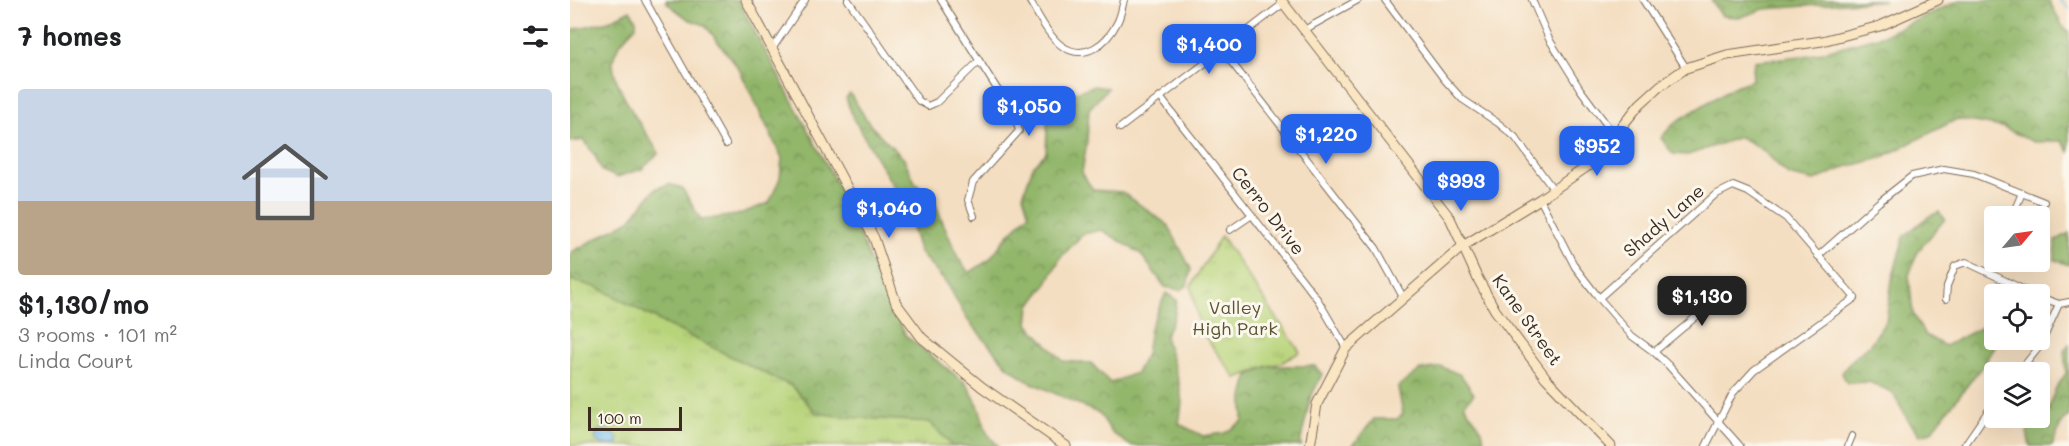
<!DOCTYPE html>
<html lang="en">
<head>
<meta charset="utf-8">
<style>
  :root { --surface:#fff; --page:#f2f2f2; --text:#202124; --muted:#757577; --accent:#2563eb }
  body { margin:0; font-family:Mali,sans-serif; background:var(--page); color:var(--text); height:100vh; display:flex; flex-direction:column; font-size:22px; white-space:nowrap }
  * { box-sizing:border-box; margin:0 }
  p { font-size:20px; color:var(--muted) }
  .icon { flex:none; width:33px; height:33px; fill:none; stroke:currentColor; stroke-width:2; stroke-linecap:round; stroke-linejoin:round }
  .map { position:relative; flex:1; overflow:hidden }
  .drawer { display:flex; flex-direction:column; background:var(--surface); width:570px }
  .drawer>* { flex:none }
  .needle { width:39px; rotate:61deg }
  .controls { position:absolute; left:1414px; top:206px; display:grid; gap:12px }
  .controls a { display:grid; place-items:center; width:66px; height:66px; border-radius:6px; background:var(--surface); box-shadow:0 6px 24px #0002; font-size:30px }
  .scale { position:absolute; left:18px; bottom:15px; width:94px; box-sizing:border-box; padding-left:6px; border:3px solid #3b2a1e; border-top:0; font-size:16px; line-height:21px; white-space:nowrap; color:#3b2a1e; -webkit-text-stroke:4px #fbf7ec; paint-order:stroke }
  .price { position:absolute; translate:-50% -51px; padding:0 14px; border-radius:12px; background:var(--accent); color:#fff; font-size:20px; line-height:39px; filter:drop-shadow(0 2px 3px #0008) }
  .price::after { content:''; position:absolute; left:50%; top:36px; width:18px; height:14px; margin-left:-9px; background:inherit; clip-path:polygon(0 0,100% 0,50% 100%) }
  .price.on { background:#222; color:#fff }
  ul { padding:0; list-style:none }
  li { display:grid; align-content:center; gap:12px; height:318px; padding:0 18px }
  li span { display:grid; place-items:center; height:186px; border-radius:6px; color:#555 }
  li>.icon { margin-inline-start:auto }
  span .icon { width:108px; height:108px; fill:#fffc; stroke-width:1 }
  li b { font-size:26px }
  h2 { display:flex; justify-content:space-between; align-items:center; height:72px; padding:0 18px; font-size:26px }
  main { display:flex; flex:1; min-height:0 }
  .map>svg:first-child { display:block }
  .grass { fill:url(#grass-tufts); stroke:#7a7f4c; stroke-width:1.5 }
  .forest { fill:url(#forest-crowns); stroke:#667044; stroke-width:1.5 }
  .water { fill:url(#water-ripples); stroke:#587486; stroke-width:1.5 }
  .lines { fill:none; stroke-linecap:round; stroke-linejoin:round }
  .stream { stroke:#74bfed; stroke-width:2 }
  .street-casing { stroke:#7c6957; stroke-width:8 }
  .secondary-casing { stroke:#7c6957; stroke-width:11 }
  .street { stroke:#fff; stroke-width:6 }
  .secondary { stroke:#fbe6c3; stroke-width:9 }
  .labels { text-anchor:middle; stroke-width:6; stroke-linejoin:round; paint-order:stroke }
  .street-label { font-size:18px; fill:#3b2a1e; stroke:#fbf7ec }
  .park-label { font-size:18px; fill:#5a5435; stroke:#fbf7ec }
</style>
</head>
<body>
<main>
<section class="drawer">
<h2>7 homes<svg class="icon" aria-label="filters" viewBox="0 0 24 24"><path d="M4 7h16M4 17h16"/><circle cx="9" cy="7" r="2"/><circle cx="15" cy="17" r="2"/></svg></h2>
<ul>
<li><span style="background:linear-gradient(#c9d6e8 60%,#b9a48a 0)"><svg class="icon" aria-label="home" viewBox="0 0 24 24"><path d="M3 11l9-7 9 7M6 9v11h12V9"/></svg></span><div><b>$1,130/mo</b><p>3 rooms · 101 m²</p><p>Linda Court</p></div></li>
</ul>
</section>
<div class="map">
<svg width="1499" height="446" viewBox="0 0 1499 446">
  <defs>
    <pattern id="grass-tufts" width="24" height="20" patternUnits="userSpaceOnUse" patternTransform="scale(1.5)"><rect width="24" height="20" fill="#b8d47a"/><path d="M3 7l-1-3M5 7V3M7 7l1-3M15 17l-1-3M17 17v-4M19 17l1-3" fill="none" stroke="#9fb669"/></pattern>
    <pattern id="forest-crowns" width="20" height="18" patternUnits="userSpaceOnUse" patternTransform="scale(1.5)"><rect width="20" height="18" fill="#92b66a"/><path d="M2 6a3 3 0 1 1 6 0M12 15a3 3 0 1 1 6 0" fill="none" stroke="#789457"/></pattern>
    <pattern id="water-ripples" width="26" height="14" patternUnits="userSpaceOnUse" patternTransform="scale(1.5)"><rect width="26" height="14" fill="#74bfed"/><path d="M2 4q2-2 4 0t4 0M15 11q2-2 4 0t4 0" fill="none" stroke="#609bbf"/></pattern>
  </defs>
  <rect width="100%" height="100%" fill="#fbf7ec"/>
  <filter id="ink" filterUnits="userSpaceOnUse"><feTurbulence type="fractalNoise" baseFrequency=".0167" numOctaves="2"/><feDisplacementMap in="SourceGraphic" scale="12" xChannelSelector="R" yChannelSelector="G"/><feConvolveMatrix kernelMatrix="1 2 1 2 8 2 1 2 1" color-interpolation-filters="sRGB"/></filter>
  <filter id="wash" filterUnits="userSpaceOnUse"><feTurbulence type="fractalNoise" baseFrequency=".008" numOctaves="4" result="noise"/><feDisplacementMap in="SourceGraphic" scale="24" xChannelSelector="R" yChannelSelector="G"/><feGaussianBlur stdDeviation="1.35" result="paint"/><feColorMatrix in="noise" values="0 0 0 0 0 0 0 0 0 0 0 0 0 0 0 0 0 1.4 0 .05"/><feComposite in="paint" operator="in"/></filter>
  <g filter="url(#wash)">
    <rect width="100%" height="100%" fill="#f4dec1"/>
    <!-- grass -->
    <g class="grass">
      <path d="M96,218L405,446H0V258Z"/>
      <path d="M651,236L730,352L711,363L698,366L666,378L630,330L621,286Z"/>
    </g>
    <!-- forest -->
    <g class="forest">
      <path d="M96,0H168L275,199L304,271L336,336L397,384L408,405L417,433L428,446H382L360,422L276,417L246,413L223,387L97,325L29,288L0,280V253L60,220L85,189L99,184L112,188L131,220L167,215L199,203L210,178L212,158L169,69L135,25L118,19L98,4Z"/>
      <path d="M1141,0H1316L1194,9L1171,17L1152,16Z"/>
      <path d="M1390,0H1479L1493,27L1499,31V152L1492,141L1464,142L1432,127L1387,119L1311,158L1276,167L1244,181L1218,175L1193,150L1170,137L1118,155L1103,154L1091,138L1104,123L1163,87L1182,80L1184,61L1241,55L1314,35Z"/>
      <path d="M60,10L66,20V26C57,36 45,46 43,61C42,87 75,131 89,153L72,169L47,177L32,171L25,156L14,140L0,142V30L39,21Z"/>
      <path d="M523,86L538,88L519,109L517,141L512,173L523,190L552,192L598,225L621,269L617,286L610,290L595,287L570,253L532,230L513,234L491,257L474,288L460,305L458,324L493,361L521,363L540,383L566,373L576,354L580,328L596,293L607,300L604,317L595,336L609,383L612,402L609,424L633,436L655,433L673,421V398L678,376L698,366H745L752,374L740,399L730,444L732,446H561L542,433L530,414L456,380L437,366L397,319L378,285L350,253L335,206L283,118L276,98L280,94L301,126L334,159L345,182L364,201L388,258L399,273L419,260L437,236L459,214L453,195L463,166L476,153L479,88L507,92Z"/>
      <path d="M1369,212L1375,219L1348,251L1339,275L1343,314L1355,335L1375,346L1417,324L1425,325V339H1428L1414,364L1361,432L1350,435L1338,420L1322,392L1299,382L1277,383L1272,373L1280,362L1301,343L1316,321L1322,280L1334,236L1358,217Z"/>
      <path d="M1499,233V265L1485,260V241Z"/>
      <path d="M1499,344V416L1493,420L1482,446H1460L1457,432L1479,409L1485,390L1496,373L1494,351Z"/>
      <path d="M872,367L891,375L904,394L894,405L912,430L915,446H782L804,419H827L833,414L828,387L850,370Z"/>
    </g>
    <!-- water -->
    <path class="water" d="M28,430H36L48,437V444C40,446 29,446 25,438Z"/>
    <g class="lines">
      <!-- stream -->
      <path class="stream" d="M1489,0L1499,8"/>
    </g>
  </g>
  <g filter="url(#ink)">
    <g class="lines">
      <!-- street casing -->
      <g class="street-casing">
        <g id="street">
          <path d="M75,0L156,144"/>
          <path d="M278,0L349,101L358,106L367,102L409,61"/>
          <path d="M371,0L446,119L449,131L403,182L398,200L404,216"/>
          <path d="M459,0C468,14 478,36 492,46C515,62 537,43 547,23C551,16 552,7 554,0"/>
          <path d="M815,0L874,79L892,99L928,123L945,137L983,189"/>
          <path d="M962,0L979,39L1010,89L1045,136"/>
          <path d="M1073,0L1116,68"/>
          <path d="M734,30L788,0"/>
          <path d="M202,49L235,0"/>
          <path d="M652,50L806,248L833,297"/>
          <path d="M590,97L748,300L776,348"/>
          <path d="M550,128L714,3"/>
          <path d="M970,199L1005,267L1029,298L1062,336L1084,352L1098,365L1170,446"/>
          <path d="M1442,216L1452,193"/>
          <path d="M660,230L682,215"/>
          <path d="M1248,256L1309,202L1342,176L1374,169L1404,174L1474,202"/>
          <path d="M1419,271L1425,256"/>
          <path d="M1470,297L1489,304L1499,302"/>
          <path d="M1029,298L1145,195L1163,186L1178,192L1216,218L1285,298L1184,370L1163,393L1136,446"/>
          <path d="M1376,299L1377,286L1385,266L1396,262L1463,294"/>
          <path d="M1084,352L1165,284"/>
          <path d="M1449,372L1470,346L1489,304"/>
          <path d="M1278,446L1282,436"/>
          <path d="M1394,446L1425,401"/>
        </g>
      </g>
      <!-- secondary casing -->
      <g class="secondary-casing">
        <g id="secondary">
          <path d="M176,0L304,238L326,303L352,338L412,387L496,446"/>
          <path d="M711,0L880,218L907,277L925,310L976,378L1041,446"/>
          <path d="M740,446L747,404L776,348L893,246L970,199L1021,164L1070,104L1090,86L1116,68L1157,55L1252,41L1310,26L1368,0"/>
        </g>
      </g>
      <!-- street -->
      <use href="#street" class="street"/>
      <!-- secondary -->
      <use href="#secondary" class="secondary"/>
    </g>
  </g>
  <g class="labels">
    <!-- street labels -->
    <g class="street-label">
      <text transform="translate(698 211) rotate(52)" y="6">Cerro Drive</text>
      <text transform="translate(1094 221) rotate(-41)" y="6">Shady Lane</text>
      <text transform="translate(957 320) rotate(55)" y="6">Kane Street</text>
    </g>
    <!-- park labels -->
    <g class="park-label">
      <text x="665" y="314">Valley<tspan x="665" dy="21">High Park</tspan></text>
    </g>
  </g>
</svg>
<div class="controls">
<a><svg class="needle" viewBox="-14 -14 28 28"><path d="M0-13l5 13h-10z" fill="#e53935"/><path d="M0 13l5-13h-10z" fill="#757577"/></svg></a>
<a><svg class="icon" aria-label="locate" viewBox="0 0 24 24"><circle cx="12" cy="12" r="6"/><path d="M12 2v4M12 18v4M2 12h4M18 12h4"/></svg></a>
<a><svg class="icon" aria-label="layers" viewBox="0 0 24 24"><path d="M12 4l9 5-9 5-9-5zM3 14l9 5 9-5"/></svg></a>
</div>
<div class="scale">100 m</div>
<b class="price" style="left:639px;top:75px">$1,400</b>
<b class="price" style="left:459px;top:137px">$1,050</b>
<b class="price" style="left:756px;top:165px">$1,220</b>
<b class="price" style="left:1027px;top:177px">$952</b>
<b class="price" style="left:891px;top:212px">$993</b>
<b class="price" style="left:319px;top:239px">$1,040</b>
<b class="price on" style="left:1132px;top:327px">$1,130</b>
</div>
</main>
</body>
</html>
